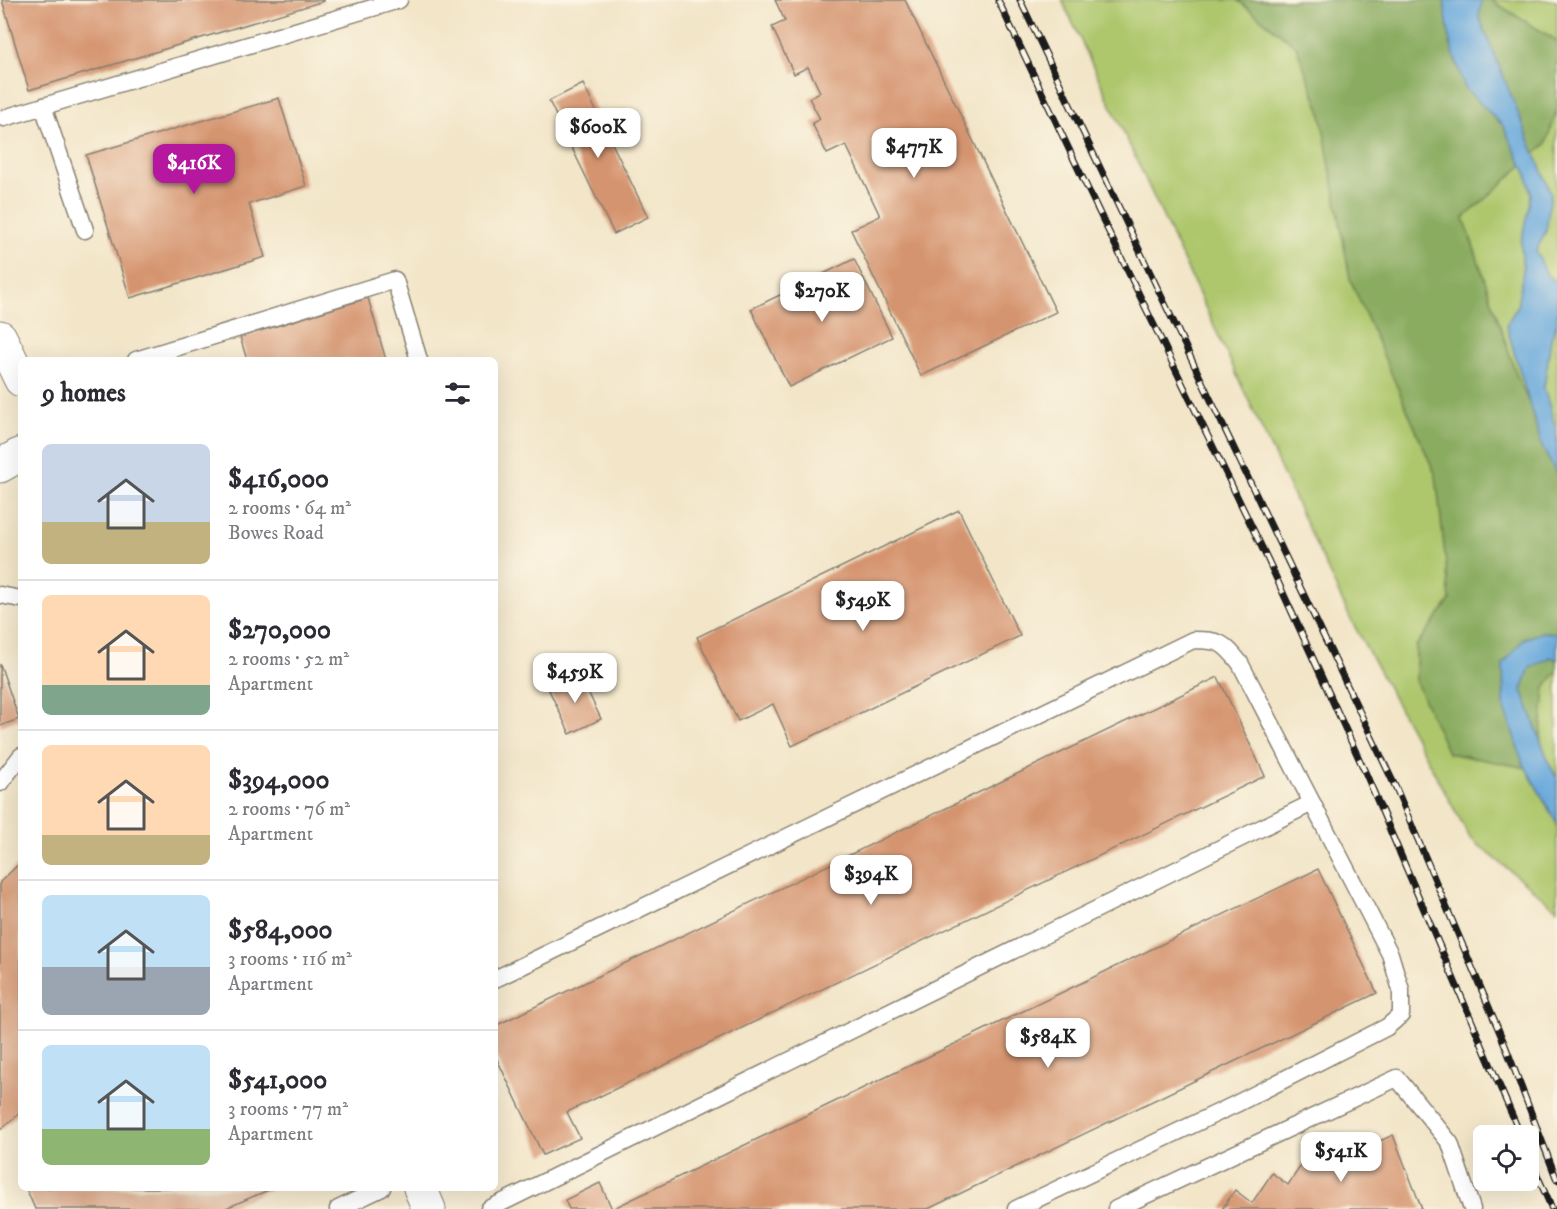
<!DOCTYPE html>
<html lang="en">
<head>
<meta charset="utf-8">
<style>
  :root { --surface:#fff; --page:#f2f2f3; --text:#2b2b33; --muted:#7c7c81; --line:#e1e1e2; --accent:#b5179e }
  body { margin:0; font-family:"IM FELL DW Pica",serif; background:var(--page); color:var(--text); height:100vh; display:flex; flex-direction:column; font-size:22px; white-space:nowrap }
  * { box-sizing:border-box; margin:0 }
  p { font-size:20px; color:var(--muted) }
  .icon { flex:none; width:33px; height:33px; fill:none; stroke:currentColor; stroke-width:2; stroke-linecap:round; stroke-linejoin:round }
  .map { position:relative; flex:1; overflow:hidden }
  .drawer { position:absolute; left:18px; top:357px; width:480px; height:834px; display:flex; flex-direction:column; background:var(--surface); border-radius:9px; box-shadow:0 6px 24px #0002 }
  .drawer>* { flex:none }
  .controls { position:absolute; left:1473px; top:1125px; display:grid; gap:12px }
  .controls a { display:grid; place-items:center; width:66px; height:66px; border-radius:9px; background:var(--surface); box-shadow:0 6px 24px #0002; font-size:30px }
  .price { position:absolute; translate:-50% -51px; padding:0 14px; border-radius:12px; background:#fff; color:#222; font-size:20px; line-height:39px; filter:drop-shadow(0 2px 3px #0008) }
  .price::after { content:''; position:absolute; left:50%; top:36px; width:18px; height:14px; margin-left:-9px; background:inherit; clip-path:polygon(0 0,100% 0,50% 100%) }
  .price.on { background:var(--accent); color:#fff }
  ul { padding:0; list-style:none }
  li { display:flex; align-items:center; gap:18px; height:150px; padding:0 24px }
  li+li { border-top:2px solid var(--line) }
  li span { display:grid; place-items:center; flex:none; width:168px; height:120px; border-radius:9px; color:#555 }
  li>.icon { margin-inline-start:auto }
  span .icon { width:72px; height:72px; fill:#fffc; stroke-width:1 }
  li b { font-size:26px }
  h2 { display:flex; justify-content:space-between; align-items:center; height:72px; padding:0 24px; font-size:26px }
  .map>svg:first-child { display:block }
  .green { fill:#aec76d; stroke:#657244; stroke-width:1.5 }
  .forest { fill:#8aac60; stroke:#53643e; stroke-width:1.5 }
  .water { fill:#69a9dc; stroke:#42627c; stroke-width:1.5 }
  .building { fill:#d59470 }
  .lines { fill:none; stroke-linecap:round; stroke-linejoin:round }
  .service-casing { stroke:#878072; stroke-width:19 }
  .minor-casing { stroke:#878072; stroke-width:35 }
  .tertiary-casing { stroke:#878072; stroke-width:35 }
  .service { stroke:#fff; stroke-width:16 }
  .minor { stroke:#fff; stroke-width:33 }
  .tertiary { stroke:#fff; stroke-width:33 }
  .rail-casing { stroke:#1c1c1c; stroke-width:7 }
  .rail { stroke:#fcf5e5; stroke-width:4.5; stroke-dasharray:14; stroke-linecap:butt }
</style>
</head>
<body>
<div class="map">
<svg width="1557" height="1209" viewBox="0 0 1557 1209">
  <rect width="100%" height="100%" fill="#fcf5e5"/>
  <filter id="ink" filterUnits="userSpaceOnUse"><feTurbulence type="fractalNoise" baseFrequency=".0167" numOctaves="2"/><feDisplacementMap in="SourceGraphic" scale="12" xChannelSelector="R" yChannelSelector="G"/><feConvolveMatrix kernelMatrix="1 2 1 2 8 2 1 2 1" color-interpolation-filters="sRGB"/></filter>
  <filter id="wash" filterUnits="userSpaceOnUse"><feTurbulence type="fractalNoise" baseFrequency=".008" numOctaves="4" result="noise"/><feDisplacementMap in="SourceGraphic" scale="24" xChannelSelector="R" yChannelSelector="G"/><feGaussianBlur stdDeviation="1.35" result="paint"/><feColorMatrix in="noise" values="0 0 0 0 0 0 0 0 0 0 0 0 0 0 0 0 0 1.4 0 .05"/><feComposite in="paint" operator="in"/></filter>
  <g filter="url(#wash)">
    <rect width="100%" height="100%" fill="#f2e5c8"/>
    <!-- green -->
    <path class="green" d="M1062,0H1557V909L1470,838L1350,618Z"/>
    <!-- forest -->
    <path class="forest" d="M1237,0H1491L1557,41V109L1546,144L1464,218L1518,379L1557,462V671L1545,687L1538,770L1448,753L1416,682V646L1450,600L1436,476L1350,279L1320,110L1296,46Z"/>
    <!-- water -->
    <g class="water">
      <path d="M1444,0H1482L1479,17L1551,193L1546,231L1536,251L1547,275L1557,282V322L1551,339L1544,388L1557,432V475L1543,449L1506,325L1517,307L1523,271L1521,243L1531,195L1527,175L1503,126L1465,88L1450,43Z"/>
      <path d="M1542,632L1557,633V660L1551,657L1530,668L1522,690L1550,765L1557,778V824L1522,761L1504,705L1503,664L1524,639Z"/>
    </g>
    <g id="blocks">
      <!-- building -->
      <g class="building">
        <path d="M2,0H324V1L29,90Z"/>
        <path d="M775,0H905L1056,312L921,376L851,230L880,216L846,145L827,154L812,123L820,119L809,98L820,92L808,67L794,74L772,27L785,21Z"/>
        <path d="M583,84L648,217L614,234L549,101Z"/>
        <path d="M279,98L306,186L249,204L265,257L130,298L86,155Z"/>
        <path d="M854,259L892,337L789,387L751,309Z"/>
        <path d="M368,298L386,360H247L240,337Z"/>
        <path d="M959,510L1020,636L792,746L773,704L738,721L697,637Z"/>
        <path d="M0,664L19,719L0,726Z"/>
        <path d="M580,675L601,719L570,734L549,690Z"/>
        <path d="M1218,677L1265,776L567,1112L580,1138L543,1155L495,1055V1026Z"/>
        <path d="M21,862V1112L0,1130V882Z"/>
        <path d="M1318,869L1377,993L928,1209H569L565,1200L600,1183L612,1209Z"/>
        <path d="M1393,1135L1422,1209H1222L1235,1190L1252,1203L1272,1173L1288,1185L1308,1155L1325,1167L1345,1138L1362,1149Z"/>
        <path d="M26,1188H273L224,1209H35Z"/>
      </g>
    </g>
  </g>
  <g filter="url(#ink)">
    <use href="#blocks" fill-opacity="0" stroke="#878072" stroke-width="1.5"/>
    <g class="lines">
      <!-- service casing -->
      <g class="service-casing">
        <g id="service">
          <path d="M43,106L85,230"/>
          <path d="M4,118L399,0"/>
          <path d="M136,360L395,280L419,360"/>
          <path d="M0,595L21,599"/>
          <path d="M0,783L21,756"/>
          <path d="M495,979L1193,640C1220,640 1223,642 1240,663L1390,954L1401,990V1015L1387,1027L1236,1104L1016,1209"/>
          <path d="M338,1209L382,1188"/>
          <path d="M489,1209L1312,803"/>
          <path d="M1116,1209L1397,1078L1450,1143L1472,1209"/>
        </g>
      </g>
      <!-- minor casing -->
      <g class="minor-casing">
        <path id="minor" d="M0,466L21,454"/>
      </g>
      <!-- tertiary casing -->
      <g class="tertiary-casing">
        <g id="tertiary">
          <path d="M0,337L21,380"/>
          <path d="M420,1188L429,1209"/>
        </g>
      </g>
      <!-- service -->
      <use href="#service" class="service"/>
      <!-- minor -->
      <use href="#minor" class="minor"/>
      <!-- tertiary -->
      <use href="#tertiary" class="tertiary"/>
      <!-- rail casing -->
      <g class="rail-casing">
        <g id="rail">
          <path d="M998,0L1086,185L1268,560L1366,774L1521,1136"/>
          <path d="M1020,0L1396,788L1505,1045L1557,1180"/>
          <path d="M1528,1154L1552,1209"/>
        </g>
      </g>
      <!-- rail -->
      <use href="#rail" class="rail"/>
    </g>
  </g>
</svg>
<div class="controls">
<a><svg class="icon" aria-label="locate" viewBox="0 0 24 24"><circle cx="12" cy="12" r="6"/><path d="M12 2v4M12 18v4M2 12h4M18 12h4"/></svg></a>
</div>
<b class="price" style="left:598px;top:159px">$600K</b>
<b class="price" style="left:914px;top:179px">$477K</b>
<b class="price on" style="left:194px;top:195px">$416K</b>
<b class="price" style="left:822px;top:323px">$270K</b>
<b class="price" style="left:863px;top:632px">$549K</b>
<b class="price" style="left:575px;top:704px">$459K</b>
<b class="price" style="left:871px;top:906px">$394K</b>
<b class="price" style="left:1048px;top:1069px">$584K</b>
<b class="price" style="left:1341px;top:1183px">$541K</b>
<section class="drawer">
<h2>9 homes<svg class="icon" aria-label="filters" viewBox="0 0 24 24"><path d="M4 7h16M4 17h16"/><circle cx="9" cy="7" r="2"/><circle cx="15" cy="17" r="2"/></svg></h2>
<ul>
<li><span style="background:linear-gradient(#c9d6e8 65%,#c2b280 0)"><svg class="icon" aria-label="home" viewBox="0 0 24 24"><path d="M3 11l9-7 9 7M6 9v11h12V9"/></svg></span><div><b>$416,000</b><p>2 rooms · 64 m²</p><p>Bowes Road</p></div></li>
<li><span style="background:linear-gradient(#ffd9b3 75%,#7fa58c 0)"><svg class="icon" aria-label="home" viewBox="0 0 24 24"><path d="M3 11l9-7 9 7M6 9v11h12V9"/></svg></span><div><b>$270,000</b><p>2 rooms · 52 m²</p><p>Apartment</p></div></li>
<li><span style="background:linear-gradient(#ffd9b3 75%,#c2b280 0)"><svg class="icon" aria-label="home" viewBox="0 0 24 24"><path d="M3 11l9-7 9 7M6 9v11h12V9"/></svg></span><div><b>$394,000</b><p>2 rooms · 76 m²</p><p>Apartment</p></div></li>
<li><span style="background:linear-gradient(#bfe0f5 60%,#9aa5b1 0)"><svg class="icon" aria-label="home" viewBox="0 0 24 24"><path d="M3 11l9-7 9 7M6 9v11h12V9"/></svg></span><div><b>$584,000</b><p>3 rooms · 116 m²</p><p>Apartment</p></div></li>
<li><span style="background:linear-gradient(#bfe0f5 70%,#8fb573 0)"><svg class="icon" aria-label="home" viewBox="0 0 24 24"><path d="M3 11l9-7 9 7M6 9v11h12V9"/></svg></span><div><b>$541,000</b><p>3 rooms · 77 m²</p><p>Apartment</p></div></li>
</ul>
</section>
</div>
</body>
</html>
